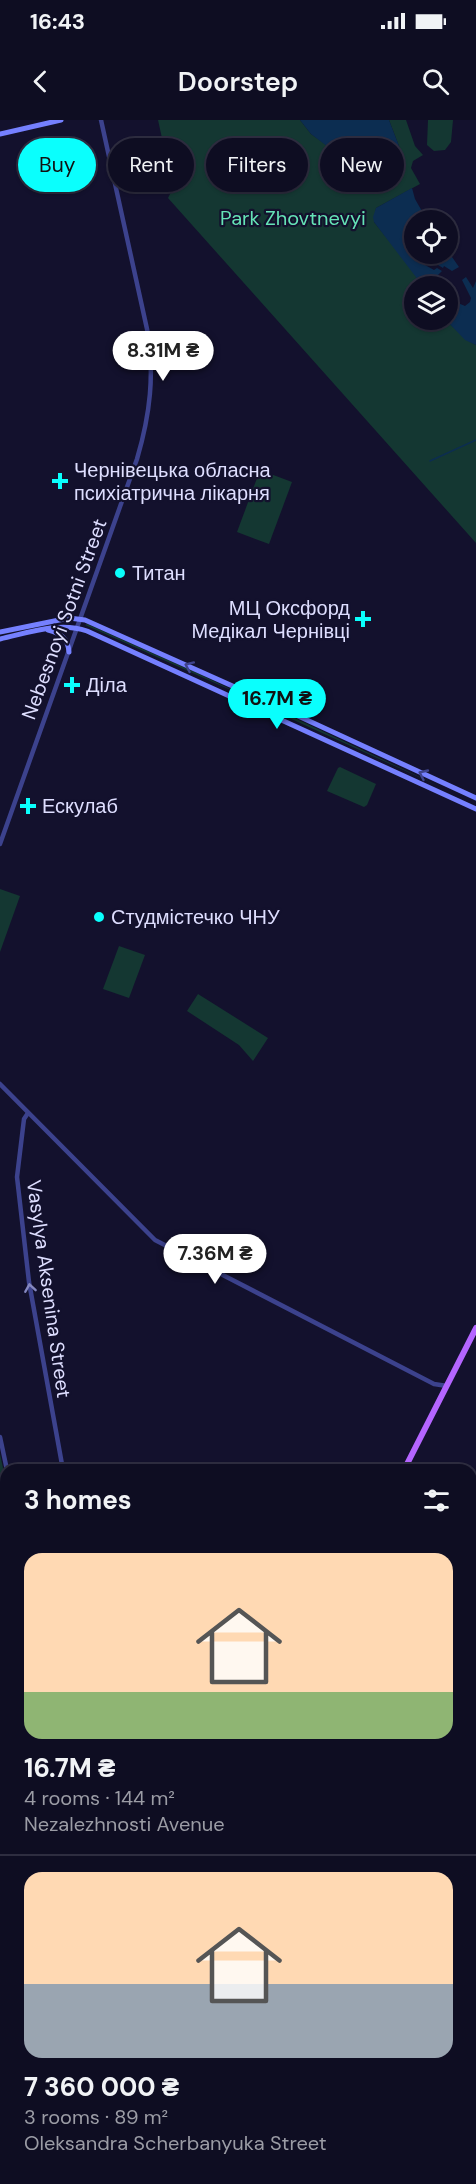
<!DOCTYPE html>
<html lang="en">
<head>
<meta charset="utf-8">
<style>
  :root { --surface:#0e0d22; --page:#1c1b2f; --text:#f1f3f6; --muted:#9b9ca5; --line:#2e2d40; --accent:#0afffd }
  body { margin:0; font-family:"DM Sans",sans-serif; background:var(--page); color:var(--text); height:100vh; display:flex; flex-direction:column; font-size:22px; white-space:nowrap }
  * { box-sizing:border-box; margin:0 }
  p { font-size:20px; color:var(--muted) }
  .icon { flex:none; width:33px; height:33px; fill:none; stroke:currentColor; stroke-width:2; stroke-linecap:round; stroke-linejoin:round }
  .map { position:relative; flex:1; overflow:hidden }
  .details { position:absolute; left:0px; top:1344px; width:477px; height:720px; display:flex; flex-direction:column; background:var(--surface); border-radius:18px 18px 0 0; box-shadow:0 2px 4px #0004,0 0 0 2px var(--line) }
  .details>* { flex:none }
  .guide { position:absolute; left:18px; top:18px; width:441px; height:54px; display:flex; gap:12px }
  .tools { position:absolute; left:404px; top:90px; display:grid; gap:12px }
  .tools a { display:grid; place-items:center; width:54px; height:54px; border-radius:50%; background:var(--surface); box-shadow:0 2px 4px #0004,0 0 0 2px var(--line); font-size:30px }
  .price { position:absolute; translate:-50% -51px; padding:0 14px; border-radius:21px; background:#fff; color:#222; font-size:20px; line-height:39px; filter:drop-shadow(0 2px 3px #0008) }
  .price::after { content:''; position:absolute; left:50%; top:36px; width:18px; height:14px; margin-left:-9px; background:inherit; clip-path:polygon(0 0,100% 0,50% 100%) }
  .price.on { background:var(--accent); color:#111 }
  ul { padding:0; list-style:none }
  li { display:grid; align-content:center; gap:12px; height:318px; padding:0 24px }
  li+li { border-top:2px solid var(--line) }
  li span { display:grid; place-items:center; height:186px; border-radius:18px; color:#555 }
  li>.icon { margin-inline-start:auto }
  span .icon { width:108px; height:108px; fill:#fffc; stroke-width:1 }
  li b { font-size:26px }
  h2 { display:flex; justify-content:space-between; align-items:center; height:72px; padding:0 24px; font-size:26px }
  .chip { padding:0 21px; border-radius:27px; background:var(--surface); box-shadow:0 2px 4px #0004,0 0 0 2px var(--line); font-size:21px; line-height:54px }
  .chip.on { background:var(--accent); color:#111 }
  .status { display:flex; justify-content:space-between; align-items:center; height:42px; padding:0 30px; background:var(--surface); direction:ltr }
  .status svg { height:16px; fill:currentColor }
  header { display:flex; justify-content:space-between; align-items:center; height:78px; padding:0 24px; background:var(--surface); font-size:27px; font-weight:600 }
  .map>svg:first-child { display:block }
  .green { fill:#143732 }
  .water { fill:#0c2d51 }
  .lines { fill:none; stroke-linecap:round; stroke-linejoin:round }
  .stream { stroke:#0c2d51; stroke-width:1.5 }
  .tertiary { stroke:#3c428d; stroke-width:4.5 }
  .secondary { stroke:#7580ff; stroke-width:5 }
  .primary { stroke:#b465ff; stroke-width:6 }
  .oneway { stroke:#3f438c }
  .oneway2 { stroke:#8588c0 }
  .poi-dot { fill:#0afffd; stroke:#13112d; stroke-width:2 }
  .labels { text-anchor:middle; stroke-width:4.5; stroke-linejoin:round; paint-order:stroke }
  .park-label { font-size:20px; fill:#65e3b6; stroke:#13112d }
  .poi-label { font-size:20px; fill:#dedeff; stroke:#13112d; text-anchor:start }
  .street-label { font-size:20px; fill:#dedeff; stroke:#13112d }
</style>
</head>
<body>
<div class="status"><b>16:43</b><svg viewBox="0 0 49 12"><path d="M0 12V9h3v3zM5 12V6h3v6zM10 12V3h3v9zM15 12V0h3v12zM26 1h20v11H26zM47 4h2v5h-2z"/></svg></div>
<header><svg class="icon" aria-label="back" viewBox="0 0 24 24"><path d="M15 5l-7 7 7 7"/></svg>Doorstep<svg class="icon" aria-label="search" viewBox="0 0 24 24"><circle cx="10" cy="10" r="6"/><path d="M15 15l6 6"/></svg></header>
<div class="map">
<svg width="476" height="2064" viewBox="0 0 476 2064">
  <rect width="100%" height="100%" fill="#13112d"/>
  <!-- green -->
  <g class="green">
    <path d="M158,0H300L311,14L354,45L359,51L376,52L395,44L398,46L401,42L402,34L389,0H406L415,26L423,35L413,41L411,48L420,64L376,88L374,102L425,166H414V200H446L465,219L476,225V423L168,78L173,68Z"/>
    <path d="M428,0H453L451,22L445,30L434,31L427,25Z"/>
    <path d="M260,350L292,362L269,424L237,412Z"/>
    <path d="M87,504L199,554L253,580L92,508L85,505Z"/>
    <path d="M265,584L443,668L265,587Z"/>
    <path d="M340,647L376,664L367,685L364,687L327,671L338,648Z"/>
    <path d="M0,769L20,776L0,832Z"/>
    <path d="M119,826L145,835L129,878L103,869Z"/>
    <path d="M198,874L268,918L253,941L239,925L187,891Z"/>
    <path d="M0,1334L6,1362V1620L2,1621L0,1614Z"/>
    <path d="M6,1832V1906L0,1904V1843Z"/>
  </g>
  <!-- water -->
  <g class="water">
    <path d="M300,0H389L402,34L401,40L403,46C393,46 380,46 374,56L365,55L311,14Z"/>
    <path d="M412,68L415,79L427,100H414V134H447L449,137H452L459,147L452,151L444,146L443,148L438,145L439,141L430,137L425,145L434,150L437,148L442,151L438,155L444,163V166L422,165L374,102L373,97L376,88Z"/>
    <path d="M466,157L473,168L476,161V225L465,220L446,200L447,171L458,183L465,186L470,182L471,178L462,160Z"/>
  </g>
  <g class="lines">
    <!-- stream -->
    <g class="stream">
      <path d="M400,45L403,50"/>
      <path d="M430,341L476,320"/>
      <path d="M471,2031L476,2028"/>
      <path d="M458,2058V2064"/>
    </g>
    <!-- tertiary -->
    <g class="tertiary">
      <path d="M0,724L137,339C150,295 155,254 147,209L101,0"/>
      <path d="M0,964L155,1120L434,1264L447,1266"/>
      <path d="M28,993L24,999L17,1057L29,1162L63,1350"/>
      <path d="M0,1317L7,1350"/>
      <path d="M0,1836L6,1824"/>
    </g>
    <!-- secondary -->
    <g class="secondary">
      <path d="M0,14L61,0"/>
      <path d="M48,510C61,513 68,519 69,532"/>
      <path d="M0,512L69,498L85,500L257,577L476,678"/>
      <path d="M0,519C28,513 59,501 87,511L476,689"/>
      <path d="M0,1706L6,1705"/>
    </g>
    <!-- primary -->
    <g class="primary">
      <path d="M404,1350L476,1208"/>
      <path d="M471,1507L476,1505"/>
      <path d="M45,2064L48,2058"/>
    </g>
  </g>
  <!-- one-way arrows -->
  <defs><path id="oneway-chevron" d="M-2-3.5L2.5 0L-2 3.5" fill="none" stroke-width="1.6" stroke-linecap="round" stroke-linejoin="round" transform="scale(1.5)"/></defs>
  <g class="oneway">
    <use href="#oneway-chevron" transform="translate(189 546) rotate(-156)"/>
    <use href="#oneway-chevron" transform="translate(423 654) rotate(-155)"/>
  </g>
  <use class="oneway2" href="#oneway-chevron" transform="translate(30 1168) rotate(-99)"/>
  <!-- markers -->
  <g class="poi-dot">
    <path d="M57 352h6v6h6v6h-6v6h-6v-6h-6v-6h6z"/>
    <circle cx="120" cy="453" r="6"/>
    <path d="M360 490h6v6h6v6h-6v6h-6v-6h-6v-6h6z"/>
    <path d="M69 556h6v6h6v6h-6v6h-6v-6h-6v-6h6z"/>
    <path d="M25 677h6v6h6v6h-6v6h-6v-6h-6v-6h6z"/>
    <circle cx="99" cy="797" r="6"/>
  </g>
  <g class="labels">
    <!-- park labels -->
    <g class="park-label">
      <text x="293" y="105">Park Zhovtnevyi</text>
    </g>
    <!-- poi labels -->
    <g class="poi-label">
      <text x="74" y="357">Чернівецька обласна<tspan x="74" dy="23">психіатрична лікарня</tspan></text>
      <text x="132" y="460">Титан</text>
      <text x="350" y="495" text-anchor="end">МЦ Оксфорд<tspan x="350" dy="23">Медікал Чернівці</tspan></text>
      <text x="86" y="572">Діла</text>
      <text x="42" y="693">Ескулаб</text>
      <text x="111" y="804">Студмістечко ЧНУ</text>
    </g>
    <!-- street labels -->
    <g class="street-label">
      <text transform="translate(64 499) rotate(-70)" y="7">Nebesnoyi Sotni Street</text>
      <text transform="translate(49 1169) rotate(82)" y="7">Vasylya Aksenina Street</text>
    </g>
  </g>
</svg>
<div class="tools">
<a><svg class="icon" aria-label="locate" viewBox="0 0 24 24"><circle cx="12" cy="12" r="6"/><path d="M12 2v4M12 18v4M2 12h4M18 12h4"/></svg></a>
<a><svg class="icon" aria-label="layers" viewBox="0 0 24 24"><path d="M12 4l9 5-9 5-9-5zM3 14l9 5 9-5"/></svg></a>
</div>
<b class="price" style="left:163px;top:262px">8.31M ₴</b>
<b class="price on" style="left:277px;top:610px">16.7M ₴</b>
<b class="price" style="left:215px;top:1165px">7.36M ₴</b>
<div class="guide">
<a class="chip on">Buy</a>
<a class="chip">Rent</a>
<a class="chip">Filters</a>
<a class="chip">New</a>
</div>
<section class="details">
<h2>3 homes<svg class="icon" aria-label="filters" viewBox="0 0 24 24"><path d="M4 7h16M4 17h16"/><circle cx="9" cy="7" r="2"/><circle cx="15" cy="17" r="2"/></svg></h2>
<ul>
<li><span style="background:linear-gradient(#ffd9b3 75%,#8fb573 0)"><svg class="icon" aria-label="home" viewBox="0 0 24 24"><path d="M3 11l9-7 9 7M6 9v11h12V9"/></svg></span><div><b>16.7M ₴</b><p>4 rooms · 144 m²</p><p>Nezalezhnosti Avenue</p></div></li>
<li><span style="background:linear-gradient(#ffd9b3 60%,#9aa5b1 0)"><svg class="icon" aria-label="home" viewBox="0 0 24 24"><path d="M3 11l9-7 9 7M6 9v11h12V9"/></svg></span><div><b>7 360 000 ₴</b><p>3 rooms · 89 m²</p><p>Oleksandra Scherbanyuka Street</p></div></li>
</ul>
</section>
</div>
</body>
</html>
